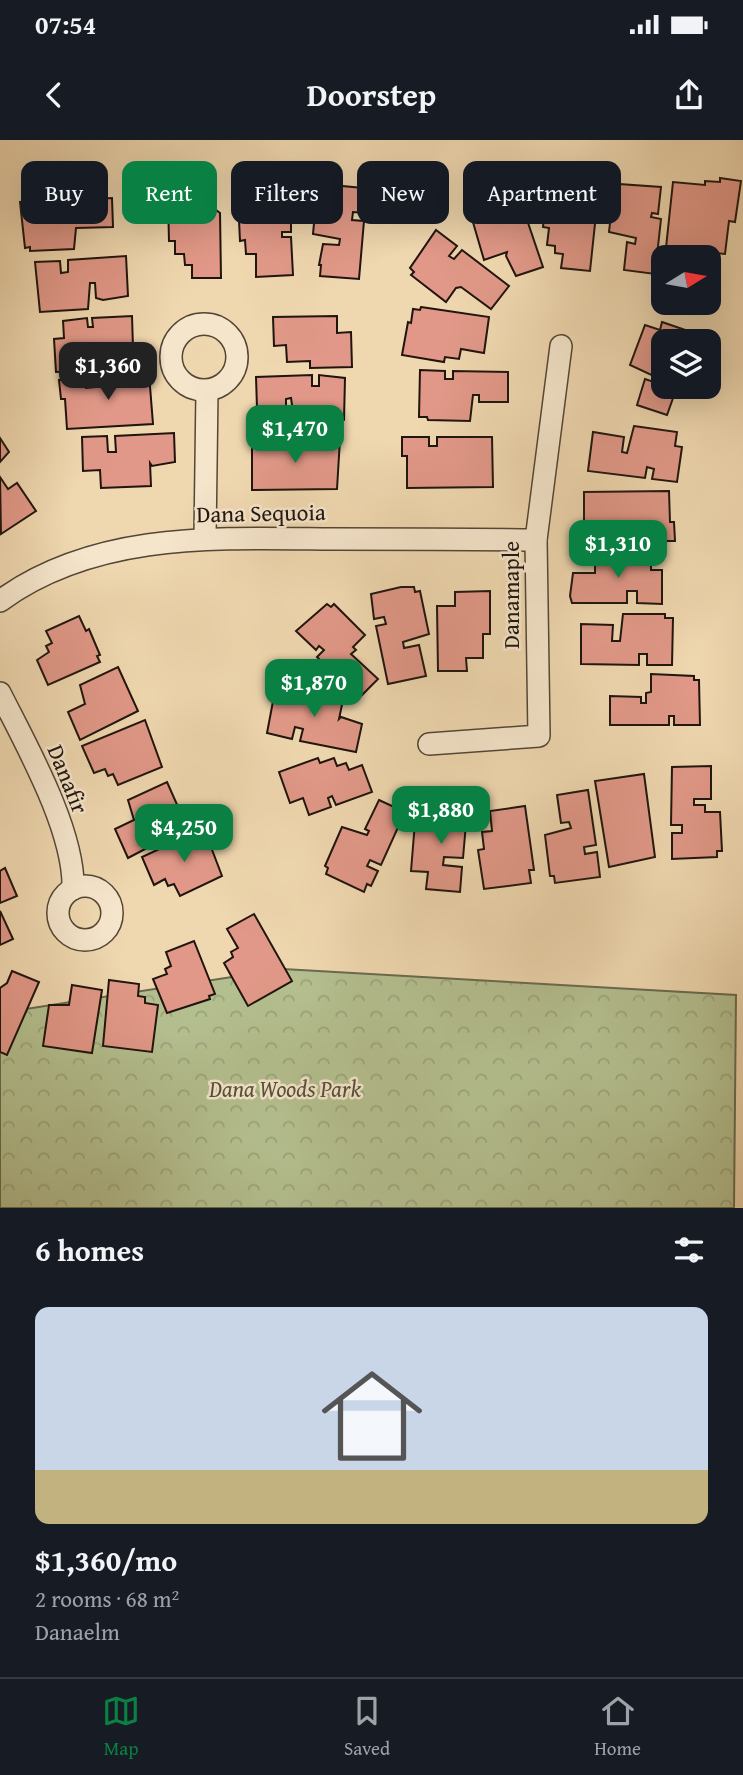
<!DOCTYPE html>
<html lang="en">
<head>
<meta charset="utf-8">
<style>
  :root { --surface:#171b24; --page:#20242c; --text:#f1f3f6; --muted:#9ea1a6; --line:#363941; --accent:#0b8043 }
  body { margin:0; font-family:"Gentium Book Plus",serif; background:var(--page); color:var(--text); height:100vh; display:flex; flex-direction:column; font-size:26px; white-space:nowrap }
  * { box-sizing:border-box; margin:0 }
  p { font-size:23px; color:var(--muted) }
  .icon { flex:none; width:38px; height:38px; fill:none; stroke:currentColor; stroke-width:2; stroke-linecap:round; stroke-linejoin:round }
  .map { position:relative; height:1068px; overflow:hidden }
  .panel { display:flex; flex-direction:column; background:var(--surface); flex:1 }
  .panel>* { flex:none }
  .banner { position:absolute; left:21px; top:21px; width:702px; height:63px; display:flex; gap:14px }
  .needle { width:46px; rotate:79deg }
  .buttons { position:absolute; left:651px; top:105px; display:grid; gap:14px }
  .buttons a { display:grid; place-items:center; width:70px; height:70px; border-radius:14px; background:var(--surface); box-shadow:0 7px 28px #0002; font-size:35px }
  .price { position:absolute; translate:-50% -60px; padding:0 16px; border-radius:14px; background:var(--accent); color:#fff; font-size:23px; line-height:46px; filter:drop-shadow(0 2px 4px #0008) }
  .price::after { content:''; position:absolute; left:50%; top:42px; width:21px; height:16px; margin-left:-10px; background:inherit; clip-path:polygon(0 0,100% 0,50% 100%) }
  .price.current { background:#222; color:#fff }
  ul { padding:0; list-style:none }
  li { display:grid; align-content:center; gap:14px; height:371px; padding:0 35px }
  li span { display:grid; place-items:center; height:217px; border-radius:14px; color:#555 }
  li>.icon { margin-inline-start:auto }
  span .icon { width:126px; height:126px; fill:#fffc; stroke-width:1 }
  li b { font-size:30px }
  h2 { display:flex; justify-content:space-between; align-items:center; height:84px; padding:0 35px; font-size:30px }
  .chip { padding:0 24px; border-radius:14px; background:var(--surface); box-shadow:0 7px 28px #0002; font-size:24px; line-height:63px }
  .chip.current { background:var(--accent); color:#fff }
  .status { display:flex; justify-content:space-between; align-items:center; height:49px; padding:0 35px; background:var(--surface); direction:ltr }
  .status svg { height:19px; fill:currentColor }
  header { display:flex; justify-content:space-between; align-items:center; height:91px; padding:0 35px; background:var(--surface); font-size:32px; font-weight:700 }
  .tab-bar { display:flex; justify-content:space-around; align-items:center; height:98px; border-top:2px solid var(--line); background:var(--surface); font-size:19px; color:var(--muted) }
  .tab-bar a { display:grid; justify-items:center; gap:4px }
  .tab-bar .current { color:var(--accent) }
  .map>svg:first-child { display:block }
  .forest { fill:url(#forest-crowns); stroke:#6a6a4e; stroke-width:2 }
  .building { fill:#e19888; stroke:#1f150e; stroke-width:2 }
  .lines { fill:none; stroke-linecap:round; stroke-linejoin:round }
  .minor-casing { stroke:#534636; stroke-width:24 }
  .minor { stroke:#f5e5cb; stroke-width:21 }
  .labels { text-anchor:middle; stroke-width:5; stroke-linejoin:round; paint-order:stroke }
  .street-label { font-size:23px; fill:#1f150e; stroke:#f5e5cb }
  .park-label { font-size:23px; font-style:italic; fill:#53503b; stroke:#f5e5cb }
</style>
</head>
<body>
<div class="status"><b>07:54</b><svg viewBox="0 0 49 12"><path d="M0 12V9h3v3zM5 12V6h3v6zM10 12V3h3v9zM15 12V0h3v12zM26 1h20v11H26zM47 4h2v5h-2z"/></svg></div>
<header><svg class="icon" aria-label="back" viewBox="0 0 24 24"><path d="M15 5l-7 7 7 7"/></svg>Doorstep<svg class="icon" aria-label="share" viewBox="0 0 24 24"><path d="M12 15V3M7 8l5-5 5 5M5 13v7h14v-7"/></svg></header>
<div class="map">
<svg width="743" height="1068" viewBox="0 0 743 1068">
  <defs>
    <pattern id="forest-crowns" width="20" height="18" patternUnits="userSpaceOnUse" patternTransform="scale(1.75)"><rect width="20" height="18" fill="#b4bf8f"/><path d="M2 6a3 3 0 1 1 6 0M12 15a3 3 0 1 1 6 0" fill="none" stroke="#9aa37a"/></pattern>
  </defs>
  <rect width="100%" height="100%" fill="#efd7af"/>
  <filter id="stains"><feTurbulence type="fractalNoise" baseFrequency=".00286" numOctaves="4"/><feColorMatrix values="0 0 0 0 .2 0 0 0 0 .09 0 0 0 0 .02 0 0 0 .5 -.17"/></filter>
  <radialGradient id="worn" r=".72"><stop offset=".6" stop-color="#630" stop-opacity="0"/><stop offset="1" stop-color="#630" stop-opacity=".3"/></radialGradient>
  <!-- forest -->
  <path class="forest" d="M283,829L736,855L734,1068H0V873Z"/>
  <!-- building -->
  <g class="building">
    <path d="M720,38L741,41L735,82L729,81L725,114L715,113L713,130L710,132L709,117H665L673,42L705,45V41L720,42Z"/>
    <path d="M513,39L521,64L504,70L506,77L524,71L543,127L516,136L506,116L507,112L484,120L470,72L487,66L481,50Z"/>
    <path d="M321,44L363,48L366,52L365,73L353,72L352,80L364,81L359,139L320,136L321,125H319L323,104L339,105L340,99L313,94L317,52H321Z"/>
    <path d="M619,44L661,47L658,74L652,73L651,77L661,79L655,134L624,130L627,102L635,104L636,98L609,92L614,47H619Z"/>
    <path d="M547,46L581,50L579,63L597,65L590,131L561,128L563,114L555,113V106L547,105L549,88L543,87Z"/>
    <path d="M112,58L113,87L76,88L74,109L30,111V107L25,108L20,62L46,61V73L54,72L53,61Z"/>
    <path d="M272,58L273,72H291V92H282V97H291L293,135L256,137V114H246L245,100L240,101L238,59Z"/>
    <path d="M202,59V70H216L220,73L221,138H192V125H185L184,114H175V101H169L168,60Z"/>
    <path d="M436,90L457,106L449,116L454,119L462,110L509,146L491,169L461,147L456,148L446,162L411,135L414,132L410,128Z"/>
    <path d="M126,116L128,156L103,160L96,158L95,143H90L88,169L40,172L35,122L60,121L61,133L68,132V120Z"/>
    <path d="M421,167L489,177L484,213L461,209L459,219L445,217L444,222L402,215L408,182L411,183L413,169L420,170Z"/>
    <path d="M132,176L133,208L119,209L120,213L111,214L112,224H98V230L56,232L54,199L64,198L63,181L87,178L88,187H93L92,178Z"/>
    <path d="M337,176V193L351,192L352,227L310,228V221L287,222L286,205L274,206L273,177Z"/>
    <path d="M662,182L694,193L692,201H663V247H677L667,275L637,265L645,239L654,242L656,237L630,225L645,185L660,190Z"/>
    <path d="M420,230L445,231V239H453V231L508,232V262H479V255H473L470,281L428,280L427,277H419Z"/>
    <path d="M149,234L153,284L67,289L65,259H61L59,240L86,238V248L95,247L94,238Z"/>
    <path d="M312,235V246H319V235L345,238L344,280L337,281L338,285L295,286L291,258L286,259V267L257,268L256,237Z"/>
    <path d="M634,286L677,292L675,306L682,307L677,342L652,339L654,329L647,327L645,338L588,331L593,292L624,297L622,312L627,313Z"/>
    <path d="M174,293L175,322L152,326L150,323L151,346L101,348L100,330L83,331L82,297L107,296L108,312H116L115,296Z"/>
    <path d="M402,297H429V306H437V297H492L493,347L407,348V316H402Z"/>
    <path d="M0,298L9,312L0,322Z"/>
    <path d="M314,299H340L337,349L252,350V300H305V306H315Z"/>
    <path d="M0,337L8,349L17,343L36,371L1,394Z"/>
    <path d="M669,351L670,382H674L675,401H648V393H640V401L584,399V352Z"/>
    <path d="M599,410L651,413V430H662V464L637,463V451H627V463H572L570,456L573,433H595V412Z"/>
    <path d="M401,447H414L415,452L420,451L429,494L403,502L404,508L419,505L426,536L388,544L376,486L386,484L384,477L374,479L371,454Z"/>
    <path d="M490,451V494H483V518H466L467,531H438L437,466H455V452Z"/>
    <path d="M327,464L331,467L334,464L365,495L353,507L356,510L351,514L378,539L358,559L317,517L324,510L319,506L316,510L296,491Z"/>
    <path d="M623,474H665V478H673L672,525H647V514H639V525L581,524V484L613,485L612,501H620Z"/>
    <path d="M79,476L86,491L89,489L100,515L97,516L100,522L48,545L37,520L49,512L46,506L52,503L46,491Z"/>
    <path d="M118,527L138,571L80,600L68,572L85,564L80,545Z"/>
    <path d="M651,534L694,536V540H699L700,585H674V576H669V585H610V556L641,557V563H646V553L651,552Z"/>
    <path d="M287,546L340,554L343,560L339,579L341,577L362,584L356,612L300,601L303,589L295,587L292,599L267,593L274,556L285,558Z"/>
    <path d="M145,580L162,627L118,645L113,634L108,636L105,629L94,633L82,606Z"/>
    <path d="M318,618L320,623L334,618L337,626L346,623L349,630L362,625L372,652L336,665L332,656L328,658L331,667L309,675L303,658L290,663L279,632Z"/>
    <path d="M711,626V659H694V665H705V672H720L722,711H717V717L672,719V693H682V685H671L672,627Z"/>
    <path d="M644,634L655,717L609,727L595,641Z"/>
    <path d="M167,642L187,687L128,718L115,689L134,680L128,660Z"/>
    <path d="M588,650L596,705L584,707L585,714L597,712L600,737L555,743L554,736H550L545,695L571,688L569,682L561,683L557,655Z"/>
    <path d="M440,658L468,661L463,718L444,717L443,725L462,727L460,752L426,749L428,732L411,731L415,682L437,684L436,668H439Z"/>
    <path d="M379,660L405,672L381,725L370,720L367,726L378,731L371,746L367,744L364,752L326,734L328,728L325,726L342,687L367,695L369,691L365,689Z"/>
    <path d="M525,666L534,730H529L531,743L484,749L478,710L484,709L482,692L492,691L490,671Z"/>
    <path d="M200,690L203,696L206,694L222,736L180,756L174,744L168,746L165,739L154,745L142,717Z"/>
    <path d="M5,728L17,756L0,763V731Z"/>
    <path d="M0,771L13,799L0,805Z"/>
    <path d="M254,774L292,841L248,866L224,823L233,817L231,812L238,808L227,789Z"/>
    <path d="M194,801L215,854L209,856L210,859L167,873L153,839L167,834L165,829L171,826L166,812Z"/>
    <path d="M12,831L39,842L7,915L0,912V848L7,843Z"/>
    <path d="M109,840L139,844L138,856L145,857V863L158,865L152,912L103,906Z"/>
    <path d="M72,845L102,850L92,913L43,906L49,865H69Z"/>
  </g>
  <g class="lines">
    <!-- minor casing -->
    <g class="minor-casing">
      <g id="minor">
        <circle cx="204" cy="217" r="33"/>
        <path d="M205,398L207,251"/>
        <path d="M0,461C96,391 220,398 333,399C401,399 468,399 536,400"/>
        <path d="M0,553C26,605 75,691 73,749"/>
        <path d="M429,604L539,596L536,400L561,206"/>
        <circle cx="85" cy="773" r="27"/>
      </g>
    </g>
    <!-- minor -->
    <use href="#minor" class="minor"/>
  </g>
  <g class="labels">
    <!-- street labels -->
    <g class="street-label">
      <text transform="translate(261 373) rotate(-1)" y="8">Dana Sequoia</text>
      <text transform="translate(511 455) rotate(-90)" y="8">Danamaple</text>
      <text transform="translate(68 639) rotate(68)" y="8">Danafir</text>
    </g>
    <!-- park labels -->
    <g class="park-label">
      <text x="285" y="957">Dana Woods Park</text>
    </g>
  </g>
  <rect width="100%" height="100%" filter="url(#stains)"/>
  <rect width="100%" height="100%" fill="url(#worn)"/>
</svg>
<div class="buttons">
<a><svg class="needle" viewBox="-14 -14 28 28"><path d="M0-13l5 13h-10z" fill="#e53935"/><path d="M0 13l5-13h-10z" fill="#9ea1a6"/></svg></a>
<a><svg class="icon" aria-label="layers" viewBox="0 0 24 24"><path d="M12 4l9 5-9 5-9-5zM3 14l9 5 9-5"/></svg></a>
</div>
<b class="price current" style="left:108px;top:262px">$1,360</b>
<b class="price" style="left:295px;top:325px">$1,470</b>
<b class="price" style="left:618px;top:440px">$1,310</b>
<b class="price" style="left:314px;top:579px">$1,870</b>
<b class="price" style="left:441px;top:706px">$1,880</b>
<b class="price" style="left:184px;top:724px">$4,250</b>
<div class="banner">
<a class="chip">Buy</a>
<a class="chip current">Rent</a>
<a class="chip">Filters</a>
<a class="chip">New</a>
<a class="chip">Apartment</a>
</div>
</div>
<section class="panel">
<h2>6 homes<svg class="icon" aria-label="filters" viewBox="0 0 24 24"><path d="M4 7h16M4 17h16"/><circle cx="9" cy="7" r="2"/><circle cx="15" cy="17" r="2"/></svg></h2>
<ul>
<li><span style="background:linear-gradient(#c9d6e8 75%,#c2b280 0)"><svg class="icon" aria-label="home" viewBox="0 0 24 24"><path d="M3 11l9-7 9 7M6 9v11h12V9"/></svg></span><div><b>$1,360/mo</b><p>2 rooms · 68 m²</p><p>Danaelm</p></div></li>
</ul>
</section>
<nav class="tab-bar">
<a class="current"><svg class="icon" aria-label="map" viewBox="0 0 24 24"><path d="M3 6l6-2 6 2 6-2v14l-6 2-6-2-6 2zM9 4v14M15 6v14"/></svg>Map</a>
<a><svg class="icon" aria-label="saved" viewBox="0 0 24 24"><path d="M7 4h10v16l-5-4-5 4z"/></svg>Saved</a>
<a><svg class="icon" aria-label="home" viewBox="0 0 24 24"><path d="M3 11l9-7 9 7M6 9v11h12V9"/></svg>Home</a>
</nav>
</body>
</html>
